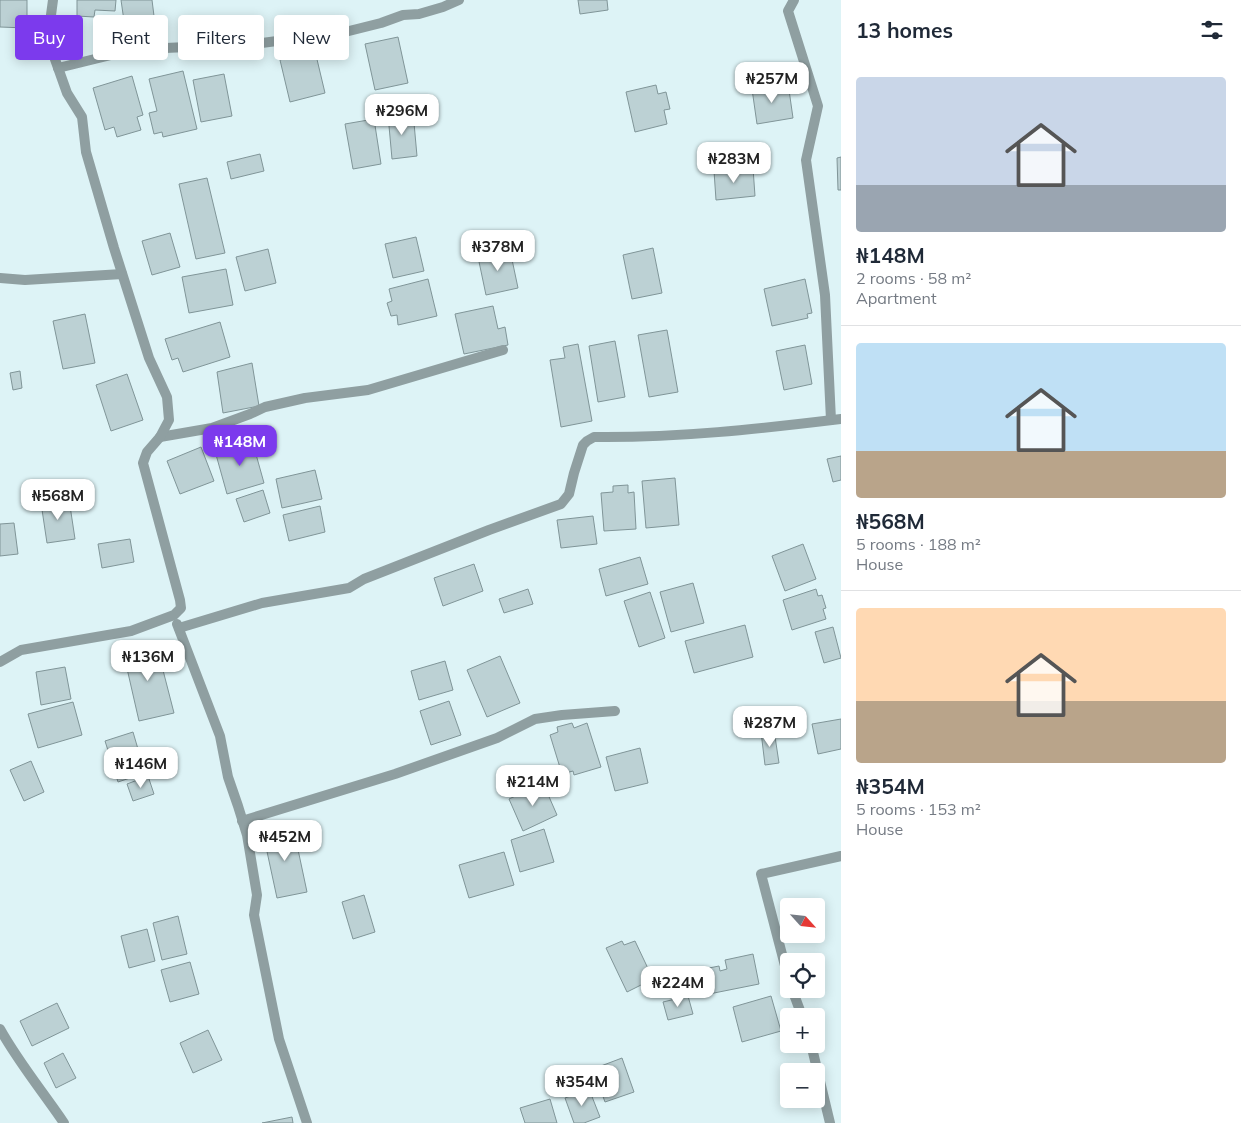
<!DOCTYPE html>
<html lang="en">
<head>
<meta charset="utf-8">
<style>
  :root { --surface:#fff; --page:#f2f2f3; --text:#1f2937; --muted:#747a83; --line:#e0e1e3; --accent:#7c3aed }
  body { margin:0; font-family:Mulish,sans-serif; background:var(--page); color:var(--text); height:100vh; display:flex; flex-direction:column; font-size:19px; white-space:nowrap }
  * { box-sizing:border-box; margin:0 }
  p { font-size:16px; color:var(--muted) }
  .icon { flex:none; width:28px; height:28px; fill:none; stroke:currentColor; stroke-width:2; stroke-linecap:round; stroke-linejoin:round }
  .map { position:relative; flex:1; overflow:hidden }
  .panel { display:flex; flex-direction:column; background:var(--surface); width:400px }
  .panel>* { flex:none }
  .banner { position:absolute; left:15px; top:15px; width:475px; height:45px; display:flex; gap:10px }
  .needle { width:32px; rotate:117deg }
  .controls { position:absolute; left:780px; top:898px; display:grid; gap:10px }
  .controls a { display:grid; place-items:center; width:45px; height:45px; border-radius:5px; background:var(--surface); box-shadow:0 2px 12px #0003; font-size:25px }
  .price { position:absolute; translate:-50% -42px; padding:0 11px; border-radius:10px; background:#fff; color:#222; font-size:16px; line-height:32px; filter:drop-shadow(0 1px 2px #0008) }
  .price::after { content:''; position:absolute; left:50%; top:30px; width:15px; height:11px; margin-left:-8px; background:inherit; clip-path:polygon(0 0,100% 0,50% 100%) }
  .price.current { background:var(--accent); color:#fff }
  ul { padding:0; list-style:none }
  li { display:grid; align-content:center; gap:10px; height:265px; padding:0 15px }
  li+li { border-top:1px solid var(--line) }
  li span { display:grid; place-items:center; height:155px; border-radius:5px; color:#555 }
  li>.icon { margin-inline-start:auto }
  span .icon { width:90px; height:90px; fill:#fffc; stroke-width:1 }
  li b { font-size:21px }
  h2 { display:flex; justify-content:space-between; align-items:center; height:60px; padding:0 15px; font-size:21px }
  .pill { padding:0 18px; border-radius:5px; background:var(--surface); box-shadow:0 2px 12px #0003; font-size:18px; line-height:45px }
  .pill.current { background:var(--accent); color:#fff }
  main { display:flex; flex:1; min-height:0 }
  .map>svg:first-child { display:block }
  .building { fill:#bcd1d4; stroke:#809598 }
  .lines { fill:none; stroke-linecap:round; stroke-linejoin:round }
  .street { stroke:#8f9fa1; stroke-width:10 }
</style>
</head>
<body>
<main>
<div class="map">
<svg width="841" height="1123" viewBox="0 0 841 1123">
  <rect width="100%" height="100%" fill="#ddf3f6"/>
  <!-- building -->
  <g class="building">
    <path d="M0,0H27V28L0,27Z"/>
    <path d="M77,0H116L115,11L95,10L94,17L77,16Z"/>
    <path d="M121,0H152L155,24L125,28Z"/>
    <path d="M578,0H607L608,10L580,14Z"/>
    <path d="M398,37L408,83L375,90L365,44Z"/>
    <path d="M315,51L325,93L290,102L280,60Z"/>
    <path d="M183,71L197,129L163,137L162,132L154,134L149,113L157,111L149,79Z"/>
    <path d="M224,74L232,116L201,122L193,80Z"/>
    <path d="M132,76L143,115L137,117L141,130L117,137L114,127L105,130L93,88Z"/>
    <path d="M788,83L793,118L757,124L752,89Z"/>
    <path d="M656,85L658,94L666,92L670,109L664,110L667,124L635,132L626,92Z"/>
    <path d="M413,112L417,156L392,159L388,115Z"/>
    <path d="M374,119L381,164L353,169L345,124Z"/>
    <path d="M260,154L264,171L231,179L227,162Z"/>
    <path d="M841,157V190H838L837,158Z"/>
    <path d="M753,168L755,196L716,200L714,171Z"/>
    <path d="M207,178L225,253L196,259L179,184Z"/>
    <path d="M170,233L180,267L152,275L142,241Z"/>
    <path d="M416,237L424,271L393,278L385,244Z"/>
    <path d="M653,248L662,293L632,299L623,255Z"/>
    <path d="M268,249L276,283L245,291L236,257Z"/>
    <path d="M510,250L518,288L486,295L478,257Z"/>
    <path d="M226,269L233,305L189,313L182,277Z"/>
    <path d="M428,279L437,316L398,325L397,315L391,316L387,303L392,301L389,289Z"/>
    <path d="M805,279L812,313L807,314L808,318L772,326L764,289Z"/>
    <path d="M493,306L498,329L505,327L508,345L464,354L455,314Z"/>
    <path d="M85,314L95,363L63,369L53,321Z"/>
    <path d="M220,322L230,357L183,372L178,358L172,360L165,339Z"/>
    <path d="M667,330L678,392L649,397L638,335Z"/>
    <path d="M615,341L625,397L598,402L589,346Z"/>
    <path d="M578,344L592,421L561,427L550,360L565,358L563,347Z"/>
    <path d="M805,345L812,384L784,390L776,351Z"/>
    <path d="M252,363L259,406L223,413L217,372Z"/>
    <path d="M20,371L22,388L13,390L10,373Z"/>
    <path d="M127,374L143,420L111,431L96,385Z"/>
    <path d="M252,440L264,483L227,494L215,451Z"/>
    <path d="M201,447L214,481L180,494L167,461Z"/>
    <path d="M841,456V480L833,482L827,459Z"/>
    <path d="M315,470L322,499L282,508L276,479Z"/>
    <path d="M675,478L679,525L646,528L642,481Z"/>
    <path d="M628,485V493L634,492L636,529L604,531L601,493L613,492V486Z"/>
    <path d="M263,490L270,513L244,522L236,499Z"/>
    <path d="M69,499L75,539L47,543L41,503Z"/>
    <path d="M320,506L325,532L289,541L283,515Z"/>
    <path d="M593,516L597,544L561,548L557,520Z"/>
    <path d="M14,523L18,554L0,556V524Z"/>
    <path d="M130,539L134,562L102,568L98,544Z"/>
    <path d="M803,544L816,579L785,591L772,556Z"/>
    <path d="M640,557L648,584L606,596L599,569Z"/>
    <path d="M474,564L483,591L443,606L434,578Z"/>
    <path d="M693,583L704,623L671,632L660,592Z"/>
    <path d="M528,589L533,604L504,613L499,599Z"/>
    <path d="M816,589L818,596L822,595L826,608L823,609L826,619L792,630L783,600Z"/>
    <path d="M650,592L665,638L639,647L624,601Z"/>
    <path d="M745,625L753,657L694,673L685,641Z"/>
    <path d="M833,627L841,658L824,663L815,632Z"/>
    <path d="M156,643L174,713L139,721L123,651Z"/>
    <path d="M500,656L520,703L487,717L467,670Z"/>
    <path d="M445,661L453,690L419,700L411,671Z"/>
    <path d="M65,667L71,699L41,705L36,672Z"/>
    <path d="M449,701L461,735L431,745L420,711Z"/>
    <path d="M73,702L82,735L38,748L28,714Z"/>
    <path d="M841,719V749L818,754L812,724Z"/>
    <path d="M572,723L574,728L587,723L601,767L574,775L573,771L562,774L550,735L558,732L557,727Z"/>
    <path d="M774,730L779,763L765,765L761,732Z"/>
    <path d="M133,732L145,773L118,782L105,741Z"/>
    <path d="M640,748L648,783L615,791L606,757Z"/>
    <path d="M31,761L44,792L24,801L10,770Z"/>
    <path d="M148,776L154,794L133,801L127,784Z"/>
    <path d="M543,783L557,815L523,831L509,799Z"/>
    <path d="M293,826L307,892L277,898L263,833Z"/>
    <path d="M544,829L554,862L520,872L511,840Z"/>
    <path d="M504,852L514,885L469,898L459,865Z"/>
    <path d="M364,895L375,932L353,939L342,902Z"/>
    <path d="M178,916L187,954L162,960L153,923Z"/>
    <path d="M147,929L155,961L129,968L121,936Z"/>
    <path d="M622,941L624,945L635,941L653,979L627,992L606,948Z"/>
    <path d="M753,954L759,984L694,997L689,972L719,966L720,971L727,969L725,960Z"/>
    <path d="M190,962L199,994L170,1002L161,970Z"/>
    <path d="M688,996L693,1014L668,1020L663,1002Z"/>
    <path d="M771,996L781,1031L742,1042L733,1007Z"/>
    <path d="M57,1003L69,1028L32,1046L20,1021Z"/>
    <path d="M208,1030L222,1060L193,1073L180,1043Z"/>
    <path d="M63,1053L76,1078L56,1088L44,1063Z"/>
    <path d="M622,1058L634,1092L605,1102L593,1069Z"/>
    <path d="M589,1089L600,1117L584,1123H574L565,1098Z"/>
    <path d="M550,1099L557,1123H525L520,1108Z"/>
    <path d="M292,1117L293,1123H262Z"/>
  </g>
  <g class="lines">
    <!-- street -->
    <g class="street">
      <path d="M794,0L788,11L818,106L806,160L825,295L831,420"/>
      <path d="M58,68L111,55L143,49L254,44L345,32L381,23L403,15L419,14L443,7L459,0"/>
      <path d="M0,278L25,280L122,274"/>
      <path d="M160,437L212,428L250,414L265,407L305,398L368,390L503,350"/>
      <path d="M177,624L220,736L228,777L238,806L247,835L257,895L254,915L279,1039L307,1123"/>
      <path d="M179,628L262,603L349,588L364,579L489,530L561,504L569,494L574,473L583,445L587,441L594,437C677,438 759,429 841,419"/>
      <path d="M0,662L21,650L131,631L174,615L181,608L180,600L143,463L147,452L160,437L169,420L167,397L149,358L114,248L86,152L82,117L67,93L51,48V15L53,0"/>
      <path d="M242,821L395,774L497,738L535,719L562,715L615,711"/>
      <path d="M789,981L761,874L841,856"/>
      <path d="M792,989L802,1016"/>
      <path d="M0,1029C19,1063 43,1092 64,1123"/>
      <path d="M811,1044L830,1123"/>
    </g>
  </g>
</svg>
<div class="controls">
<a><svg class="needle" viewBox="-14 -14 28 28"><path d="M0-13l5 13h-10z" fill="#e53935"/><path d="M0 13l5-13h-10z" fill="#747a83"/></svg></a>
<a><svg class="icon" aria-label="locate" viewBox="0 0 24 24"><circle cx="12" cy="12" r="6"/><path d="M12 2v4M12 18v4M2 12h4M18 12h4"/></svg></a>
<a>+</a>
<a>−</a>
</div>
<b class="price" style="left:772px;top:104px">₦257M</b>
<b class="price" style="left:402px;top:136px">₦296M</b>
<b class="price" style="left:734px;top:184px">₦283M</b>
<b class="price" style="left:498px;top:272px">₦378M</b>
<b class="price current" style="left:240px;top:467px">₦148M</b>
<b class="price" style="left:58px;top:521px">₦568M</b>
<b class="price" style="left:148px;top:682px">₦136M</b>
<b class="price" style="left:770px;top:748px">₦287M</b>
<b class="price" style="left:141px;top:789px">₦146M</b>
<b class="price" style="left:533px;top:807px">₦214M</b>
<b class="price" style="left:285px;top:862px">₦452M</b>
<b class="price" style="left:678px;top:1008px">₦224M</b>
<b class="price" style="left:582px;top:1107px">₦354M</b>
<div class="banner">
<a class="pill current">Buy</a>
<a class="pill">Rent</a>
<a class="pill">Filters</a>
<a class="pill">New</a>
</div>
</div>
<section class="panel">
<h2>13 homes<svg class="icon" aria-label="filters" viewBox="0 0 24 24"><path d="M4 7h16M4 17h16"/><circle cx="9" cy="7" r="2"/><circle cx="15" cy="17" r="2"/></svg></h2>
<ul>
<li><span style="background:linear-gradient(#c9d6e8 70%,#9aa5b1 0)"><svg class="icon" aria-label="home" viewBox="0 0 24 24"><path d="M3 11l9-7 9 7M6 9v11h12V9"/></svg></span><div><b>₦148M</b><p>2 rooms · 58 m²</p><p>Apartment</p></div></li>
<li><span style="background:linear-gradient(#bfe0f5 70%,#b9a48a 0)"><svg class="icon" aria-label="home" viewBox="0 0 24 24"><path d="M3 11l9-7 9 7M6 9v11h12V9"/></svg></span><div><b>₦568M</b><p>5 rooms · 188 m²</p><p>House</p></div></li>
<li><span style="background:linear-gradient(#ffd9b3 60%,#b9a48a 0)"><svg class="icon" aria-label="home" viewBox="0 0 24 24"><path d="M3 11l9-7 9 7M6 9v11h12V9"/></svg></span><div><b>₦354M</b><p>5 rooms · 153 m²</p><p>House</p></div></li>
</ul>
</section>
</main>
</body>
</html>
